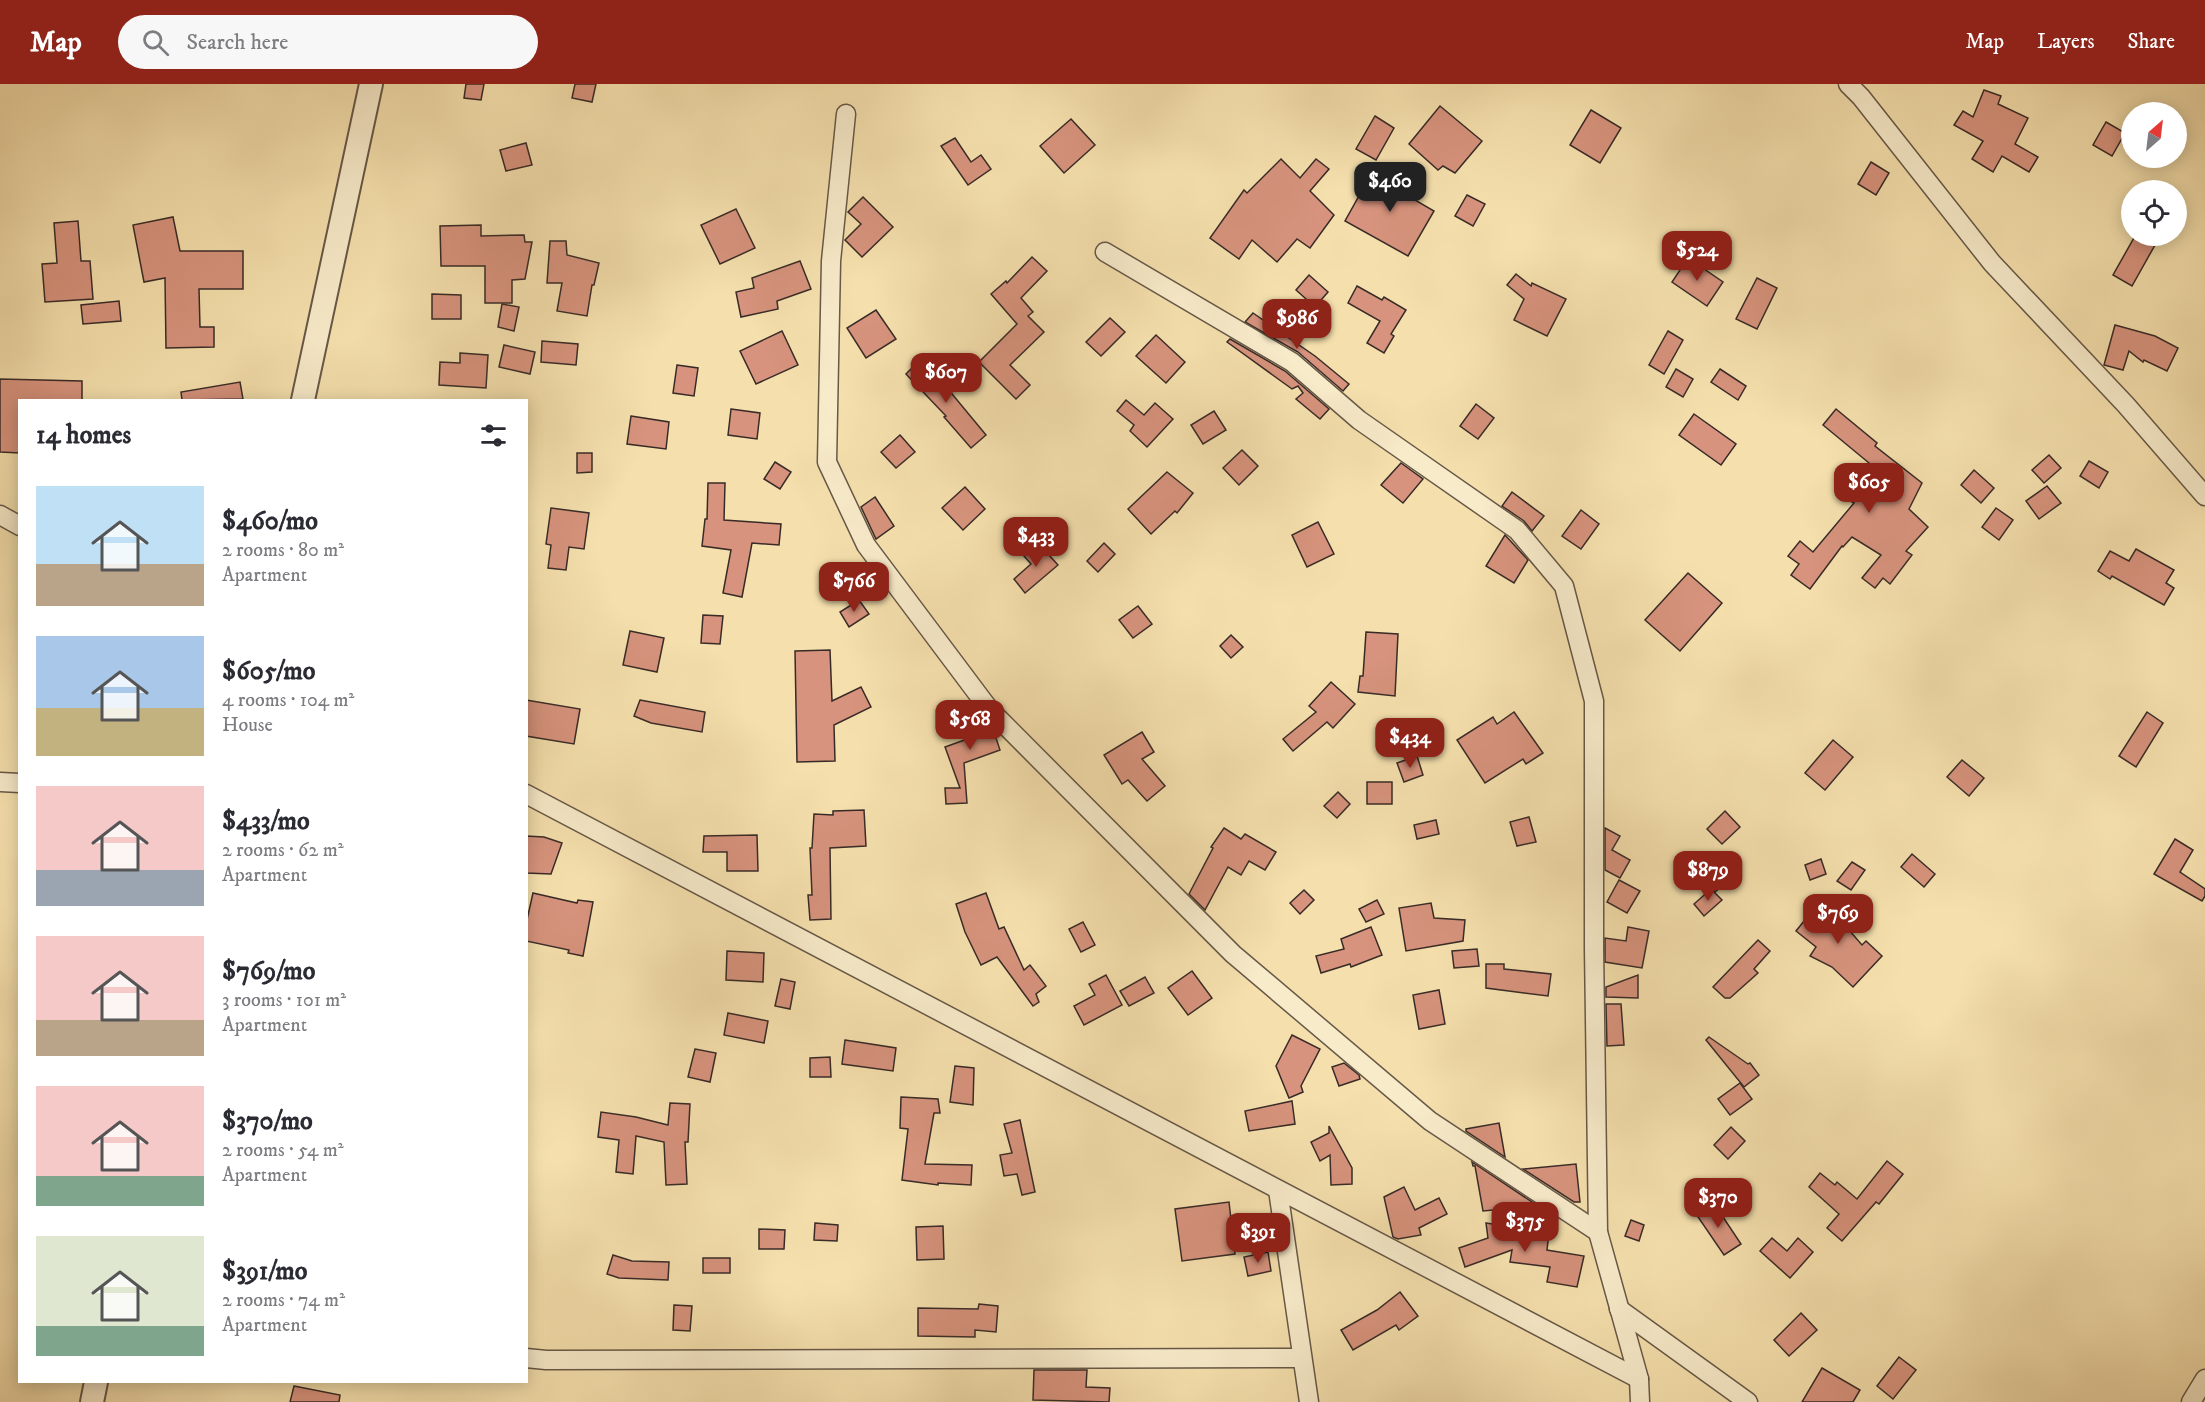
<!DOCTYPE html>
<html lang="en">
<head>
<meta charset="utf-8">
<style>
  :root { --surface:#fff; --page:#f7f7f7; --text:#2b2b33; --muted:#7c7c81; --accent:#8f2418 }
  body { margin:0; font-family:"IM FELL DW Pica",serif; background:var(--page); color:var(--text); height:100vh; display:flex; flex-direction:column; font-size:22px; white-space:nowrap }
  * { box-sizing:border-box; margin:0 }
  p { font-size:20px; color:var(--muted) }
  .icon { flex:none; width:33px; height:33px; fill:none; stroke:currentColor; stroke-width:2; stroke-linecap:round; stroke-linejoin:round }
  .map { position:relative; flex:1; overflow:hidden }
  .drawer { position:absolute; left:18px; top:315px; width:510px; height:984px; display:flex; flex-direction:column; background:var(--surface); border-radius:0px; box-shadow:0 3px 15px #0003 }
  .drawer>* { flex:none }
  .needle { width:39px; rotate:28deg }
  .fabs { position:absolute; left:2121px; top:18px; display:grid; gap:12px }
  .fabs a { display:grid; place-items:center; width:66px; height:66px; border-radius:50%; background:var(--surface); box-shadow:0 3px 15px #0003; font-size:30px }
  .price { position:absolute; translate:-50% -51px; padding:0 14px; border-radius:12px; background:var(--accent); color:#fff; font-size:20px; line-height:39px; filter:drop-shadow(0 2px 3px #0008) }
  .price::after { content:''; position:absolute; left:50%; top:36px; width:18px; height:14px; margin-left:-9px; background:inherit; clip-path:polygon(0 0,100% 0,50% 100%) }
  .price.selected { background:#222; color:#fff }
  ul { padding:0; list-style:none }
  li { display:flex; align-items:center; gap:18px; height:150px; padding:0 18px }
  li span { display:grid; place-items:center; flex:none; width:168px; height:120px; border-radius:0px; color:#555 }
  li>.icon { margin-inline-start:auto }
  span .icon { width:72px; height:72px; fill:#fffc; stroke-width:1 }
  li b { font-size:26px }
  h2 { display:flex; justify-content:space-between; align-items:center; height:72px; padding:0 18px; font-size:26px }
  header { display:flex; align-items:center; gap:36px; box-sizing:border-box; height:84px; padding:0 30px; background:var(--accent); color:#fff }
  header strong { font-size:28px }
  nav { display:flex; gap:33px; margin-inline-start:auto; font-size:21px }
  .search { width:420px; height:54px; background:var(--page); display:flex; align-items:center; gap:15px; box-sizing:border-box; padding:0 21px; border-radius:33px; color:var(--muted); font-size:22px }
  .map>svg:first-child { display:block }
  .building { fill:#d7937d; stroke:#382b27; stroke-width:1.5 }
  .lines { fill:none; stroke-linecap:round; stroke-linejoin:round }
  .minor-casing { stroke:#675848; stroke-width:21 }
  .tertiary-casing { stroke:#675848; stroke-width:26 }
  .minor { stroke:#f8ebca; stroke-width:18 }
  .tertiary { stroke:#f8ebca; stroke-width:22 }
</style>
</head>
<body>
<header>
<strong>Map</strong>
<div class="search"><svg class="icon" aria-label="search" viewBox="0 0 24 24"><circle cx="10" cy="10" r="6"/><path d="M15 15l6 6"/></svg>Search here</div>
<nav><a>Map</a><a>Layers</a><a>Share</a></nav>
</header>
<div class="map">
<svg width="2205" height="1318" viewBox="0 0 2205 1318">
  <rect width="100%" height="100%" fill="#f5e0ad"/>
  <filter id="stains"><feTurbulence type="fractalNoise" baseFrequency=".00333" numOctaves="4"/><feColorMatrix values="0 0 0 0 .2 0 0 0 0 .09 0 0 0 0 .02 0 0 0 .5 -.17"/></filter>
  <radialGradient id="worn" r=".72"><stop offset=".6" stop-color="#630" stop-opacity="0"/><stop offset="1" stop-color="#630" stop-opacity=".3"/></radialGradient>
  <!-- building -->
  <g class="building">
    <path d="M466,0H484L481,16L464,14Z"/>
    <path d="M575,0H596L592,18L572,14Z"/>
    <path d="M1984,6L2001,12L1998,20L2028,34L2015,60L2038,73L2029,88L2002,72L1993,88L1972,75L1983,57L1954,41L1963,27L1973,33Z"/>
    <path d="M1440,22L1482,57L1455,89L1443,82L1438,86L1409,60Z"/>
    <path d="M1591,26L1621,44L1600,79L1570,61Z"/>
    <path d="M1375,32L1394,44L1376,76L1356,65Z"/>
    <path d="M1071,35L1095,61L1064,89L1040,62Z"/>
    <path d="M2106,38L2125,49L2112,72L2093,61Z"/>
    <path d="M955,54L971,78L981,71L991,85L968,101L941,62Z"/>
    <path d="M526,59L532,81L506,87L500,66Z"/>
    <path d="M1281,75L1300,94L1316,75L1329,85L1310,107L1334,131L1310,164L1297,155L1277,178L1252,156L1239,175L1210,154L1244,106L1247,109Z"/>
    <path d="M1871,78L1889,89L1876,111L1858,100Z"/>
    <path d="M1374,85L1414,107L1408,112L1434,127L1408,172L1345,137Z"/>
    <path d="M1467,111L1485,120L1473,142L1455,132Z"/>
    <path d="M863,113L893,143L862,173L845,156L861,140L848,128Z"/>
    <path d="M736,125L755,164L720,180L701,141Z"/>
    <path d="M173,133L180,167H243V205H199L200,243H214V263L166,264L165,194L144,198L133,141Z"/>
    <path d="M78,137L81,177H90L93,215L45,218L42,180L57,179L54,139Z"/>
    <path d="M481,141V152L524,151L525,158H532L525,195L512,196V219H485V182H441L440,142Z"/>
    <path d="M2135,152L2155,161L2132,202L2113,191Z"/>
    <path d="M550,157H566L567,171L599,179L594,201H592L587,232L557,227L562,199H547Z"/>
    <path d="M1032,173L1047,187L1021,214L1033,228L1028,232L1044,248L1010,281L1030,301L1016,315L979,278L1017,240L991,210L1006,197L1007,199Z"/>
    <path d="M1688,174L1723,198L1707,222L1672,198Z"/>
    <path d="M800,177L811,205L777,217L778,225L741,233L736,208L754,204L752,194Z"/>
    <path d="M1516,190L1531,202L1532,199L1566,215L1547,252L1514,236L1524,215L1507,201Z"/>
    <path d="M1309,191L1328,208L1315,223L1296,206Z"/>
    <path d="M1757,194L1777,204L1757,245L1736,235Z"/>
    <path d="M1357,202L1382,216L1384,213L1406,226L1391,250L1394,252L1384,269L1367,259L1380,237L1348,219Z"/>
    <path d="M432,210L461,211V235H432Z"/>
    <path d="M119,217L121,237L83,240L81,221Z"/>
    <path d="M502,220L519,223L514,247L498,243Z"/>
    <path d="M876,226L896,255L866,274L847,244Z"/>
    <path d="M1253,229L1315,272L1349,300L1343,307L1298,268L1245,238Z"/>
    <path d="M1110,234L1125,248L1101,272L1086,258Z"/>
    <path d="M2115,241L2155,252L2178,264L2167,287L2144,276L2143,278L2129,267L2123,286L2104,281Z"/>
    <path d="M782,247L798,281L756,300L740,267Z"/>
    <path d="M1668,247L1683,256L1664,290L1649,281Z"/>
    <path d="M1156,251L1185,278L1166,299L1136,272Z"/>
    <path d="M1230,255L1285,287L1329,325L1320,335L1296,315L1303,309L1298,302L1292,305L1227,258Z"/>
    <path d="M542,257L578,260L576,281L541,278Z"/>
    <path d="M504,261L535,268L530,290L499,283Z"/>
    <path d="M460,269L488,271L486,304L439,301L440,278L460,279Z"/>
    <path d="M920,276L943,299L986,351L971,364L944,333L946,332L906,290Z"/>
    <path d="M677,281L698,284L694,312L673,309Z"/>
    <path d="M1676,285L1693,295L1683,313L1666,303Z"/>
    <path d="M1720,285L1746,302L1738,316L1711,298Z"/>
    <path d="M0,295L82,297V316H20V369L0,368Z"/>
    <path d="M240,298L243,315L182,316L181,308Z"/>
    <path d="M1126,316L1144,331L1155,319L1173,335L1147,363L1130,347L1134,341L1117,327Z"/>
    <path d="M1476,320L1494,334L1478,355L1460,342Z"/>
    <path d="M731,325L760,329L757,355L728,351Z"/>
    <path d="M1836,325L1877,359L1875,362L1922,399L1909,425L1928,443L1906,467L1912,471L1890,500L1883,494L1875,504L1862,494L1881,471L1852,453L1843,463L1842,462L1810,505L1791,491L1799,480L1788,472L1800,457L1813,468L1854,419L1852,418L1871,392L1863,386L1869,379L1823,341Z"/>
    <path d="M1214,327L1226,346L1203,360L1191,341Z"/>
    <path d="M1694,330L1736,360L1721,381L1679,351Z"/>
    <path d="M631,332L669,338L666,365L627,360Z"/>
    <path d="M900,351L915,368L896,384L881,368Z"/>
    <path d="M1242,366L1258,382L1239,401L1223,384Z"/>
    <path d="M577,369H592V388L577,389Z"/>
    <path d="M2049,371L2061,384L2044,399L2032,386Z"/>
    <path d="M2089,377L2108,388L2099,404L2080,392Z"/>
    <path d="M775,378L791,388L780,405L764,395Z"/>
    <path d="M1401,379L1423,395L1403,419L1381,401Z"/>
    <path d="M1974,386L1994,404L1981,419L1961,401Z"/>
    <path d="M1167,388L1193,409L1177,429L1175,427L1151,450L1128,425Z"/>
    <path d="M708,399H725L724,436L781,440L779,461L752,459L742,513L723,509L731,466L702,462L705,435H707Z"/>
    <path d="M2047,402L2061,419L2039,435L2026,417Z"/>
    <path d="M965,403L985,425L963,446L942,424Z"/>
    <path d="M1512,408L1544,432L1532,447L1524,437L1502,422Z"/>
    <path d="M875,413L894,442L876,455L861,423Z"/>
    <path d="M551,424L589,429L584,465L569,463L566,486L548,484L551,461L546,460Z"/>
    <path d="M1996,424L2013,436L1999,456L1982,443Z"/>
    <path d="M1581,426L1599,440L1581,465L1562,452Z"/>
    <path d="M1318,438L1334,470L1307,483L1292,451Z"/>
    <path d="M1505,451L1528,476L1514,499L1486,482Z"/>
    <path d="M1104,459L1115,470L1098,488L1087,477Z"/>
    <path d="M1039,460L1058,481L1025,509L1014,495L1031,480L1024,472Z"/>
    <path d="M2136,465L2174,486L2166,499L2174,504L2164,521L2112,492L2110,495L2098,487L2110,467L2129,477Z"/>
    <path d="M1688,489L1722,519L1680,567L1645,536Z"/>
    <path d="M859,516L869,530L849,543L840,528Z"/>
    <path d="M1138,522L1152,540L1133,554L1119,536Z"/>
    <path d="M703,531L723,532L720,560L701,559Z"/>
    <path d="M630,547L664,554L657,588L623,581Z"/>
    <path d="M1366,548L1398,550L1395,612L1358,608L1360,592H1363Z"/>
    <path d="M1231,551L1243,563L1231,574L1220,562Z"/>
    <path d="M830,566L832,617L861,603L871,623L834,641L835,677L797,678L795,567Z"/>
    <path d="M1331,598L1355,620L1333,644L1327,638L1293,667L1283,655L1316,628L1309,622Z"/>
    <path d="M526,616L580,625L574,660L526,652Z"/>
    <path d="M640,616L705,628L702,648L651,639L634,632Z"/>
    <path d="M973,622L993,645L1000,666L964,679L967,719L946,720L945,704H960L945,663L970,654L960,626Z"/>
    <path d="M1514,628L1543,669L1526,680L1523,675L1485,699L1457,656L1493,633L1497,640Z"/>
    <path d="M2147,628L2163,639L2136,683L2119,672Z"/>
    <path d="M1142,648L1154,668L1142,675L1165,702L1147,717L1128,696L1122,700L1104,671Z"/>
    <path d="M1833,656L1853,673L1825,706L1805,689Z"/>
    <path d="M1417,672L1423,691L1404,698L1397,679Z"/>
    <path d="M1962,676L1984,694L1969,712L1947,693Z"/>
    <rect x="1367" y="698" width="25" height="22"/>
    <path d="M1338,708L1350,720L1337,734L1324,722Z"/>
    <path d="M864,726L866,762L830,764L831,835L810,836L808,811H812L810,764H812L814,730L833,731V727Z"/>
    <path d="M1725,727L1740,743L1722,760L1707,745Z"/>
    <path d="M1529,733L1536,758L1517,762L1510,738Z"/>
    <path d="M1436,736L1439,750L1417,755L1414,741Z"/>
    <path d="M1224,744L1241,755L1245,750L1276,768L1265,786L1249,777L1241,791L1228,783L1205,826L1189,810L1213,764L1211,763Z"/>
    <path d="M1605,744L1620,752L1612,766L1630,776L1620,794L1605,786Z"/>
    <path d="M757,751L758,787H727V768H703L704,752Z"/>
    <path d="M526,752L544,753L562,759L551,790L526,789Z"/>
    <path d="M2175,755L2193,766L2180,788L2205,805V812L2202,817L2154,790Z"/>
    <path d="M1912,770L1935,790L1924,803L1901,783Z"/>
    <path d="M1821,775L1826,790L1810,796L1805,781Z"/>
    <path d="M1720,776L1734,792L1715,808L1701,792Z"/>
    <path d="M1852,778L1865,786L1851,806L1837,797Z"/>
    <path d="M1619,796L1640,807L1627,829L1607,818Z"/>
    <path d="M1711,805L1722,816L1704,832L1694,820Z"/>
    <path d="M1304,806L1314,816L1300,830L1290,819Z"/>
    <path d="M533,809L577,819L578,816L593,818L583,872L568,869L569,866L526,857V840Z"/>
    <path d="M986,809L999,845L1004,843L1024,886L1030,881L1046,902L1036,910L1039,918L1033,922L997,873L981,881L965,848L956,820Z"/>
    <path d="M1822,815L1862,861L1866,857L1882,872L1853,903L1832,883L1810,872L1816,863L1796,847Z"/>
    <path d="M1377,816L1384,830L1366,838L1359,825Z"/>
    <path d="M1431,819L1434,834L1465,836L1463,857L1406,867L1399,824Z"/>
    <path d="M1083,838L1095,861L1081,868L1069,845Z"/>
    <path d="M1371,843L1382,871L1351,883L1350,880L1321,889L1316,872L1344,865L1341,855Z"/>
    <path d="M1628,843L1649,847L1642,884L1605,878V854L1626,857Z"/>
    <path d="M1758,856L1770,867L1754,885L1758,889L1730,914H1725L1713,903Z"/>
    <path d="M1477,865L1479,882L1454,884L1452,867Z"/>
    <path d="M727,867L764,869L763,898L726,896Z"/>
    <path d="M1486,880H1504V885L1551,890L1548,912L1486,904Z"/>
    <path d="M1192,887L1212,914L1188,931L1168,904Z"/>
    <path d="M1106,891L1122,921L1084,941L1074,922L1095,911L1089,900Z"/>
    <path d="M1638,891V914L1606,913V903Z"/>
    <path d="M1145,893L1154,909L1129,922L1120,907Z"/>
    <path d="M781,895L795,898L790,925L775,922Z"/>
    <path d="M1439,906L1445,940L1419,945L1413,911Z"/>
    <path d="M1606,920H1621L1624,961L1607,962Z"/>
    <path d="M728,929L768,937L764,959L724,951Z"/>
    <path d="M1292,951L1320,965L1301,1002L1303,1008L1289,1014L1276,982Z"/>
    <path d="M1709,953L1748,980L1750,979L1759,991L1744,1003L1706,956Z"/>
    <path d="M845,956L896,964L893,987L842,980Z"/>
    <path d="M695,965L716,969L710,998L688,993Z"/>
    <path d="M830,973L831,993H810V974Z"/>
    <path d="M1344,979L1359,991L1360,995L1339,1002L1332,983Z"/>
    <path d="M955,982L974,984L973,1021L950,1018Z"/>
    <path d="M1740,999L1752,1015L1730,1031L1718,1015Z"/>
    <path d="M901,1013L938,1015L940,1029H934L925,1080L972,1081L971,1101L938,1099V1101L902,1096L908,1045L900,1044Z"/>
    <path d="M1292,1017L1295,1040L1249,1047L1245,1027Z"/>
    <path d="M670,1019L690,1020L688,1058H685L687,1100L666,1101L664,1058L636,1052L633,1090L616,1088L619,1056L598,1053L601,1028L636,1033L668,1041Z"/>
    <path d="M1020,1036L1035,1108L1022,1111L1017,1090L1004,1092L1000,1071L1012,1069L1004,1040Z"/>
    <path d="M1499,1039L1505,1073L1466,1047V1045Z"/>
    <path d="M1329,1042L1352,1084V1100L1331,1101L1330,1071L1320,1077L1311,1058L1329,1049Z"/>
    <path d="M1731,1043L1745,1057L1728,1075L1714,1061Z"/>
    <path d="M1887,1077L1903,1090L1879,1120L1876,1118L1842,1157L1827,1144L1839,1130L1809,1103L1820,1089L1835,1101L1837,1098L1857,1115Z"/>
    <path d="M1472,1078L1538,1122L1483,1127L1475,1082H1473Z"/>
    <path d="M1576,1080L1580,1118H1574L1523,1085Z"/>
    <path d="M1404,1103L1415,1126L1439,1114L1447,1130L1419,1144L1421,1151L1398,1155L1393,1153L1384,1113Z"/>
    <path d="M1229,1118L1235,1170L1182,1177L1175,1125Z"/>
    <path d="M1713,1118L1741,1160L1724,1171L1696,1130Z"/>
    <path d="M1631,1136L1644,1141L1639,1157L1625,1152Z"/>
    <path d="M815,1139L838,1141L837,1157L814,1156Z"/>
    <path d="M1486,1139L1549,1149L1547,1166L1584,1172L1577,1203L1547,1198L1550,1183L1510,1178L1512,1166L1465,1183L1459,1164L1488,1154Z"/>
    <path d="M943,1142L944,1175L917,1176L916,1143Z"/>
    <path d="M759,1145L785,1146L784,1165H759Z"/>
    <path d="M1772,1154L1787,1167L1798,1154L1813,1168L1790,1194L1760,1167Z"/>
    <path d="M1268,1168L1271,1187L1248,1192L1244,1173Z"/>
    <path d="M613,1171L632,1177L669,1178L668,1196L619,1194L607,1190Z"/>
    <rect x="703" y="1174" width="27" height="15"/>
    <path d="M1400,1208L1418,1232L1399,1246L1396,1241L1353,1266L1341,1246L1377,1226Z"/>
    <path d="M979,1220L998,1222L996,1248L975,1246V1253L918,1252V1224L978,1225Z"/>
    <path d="M674,1221L692,1222L690,1247L673,1246Z"/>
    <path d="M1801,1229L1817,1246L1789,1272L1774,1256Z"/>
    <path d="M1899,1273L1916,1286L1893,1315L1877,1302Z"/>
    <path d="M1822,1284L1860,1306L1853,1318H1802Z"/>
    <path d="M1034,1286H1087L1086,1303L1110,1304L1109,1318L1033,1316Z"/>
    <path d="M294,1302L340,1311L339,1318H290Z"/>
  </g>
  <g class="lines">
    <!-- minor casing -->
    <g class="minor-casing">
      <g id="minor">
        <path d="M1848,0L1861,13L1992,179L2126,321L2205,412"/>
        <path d="M846,30L831,177L827,378L866,461L989,625L1233,870L1430,1037L1598,1148"/>
        <path d="M1105,168L1292,278L1359,336L1517,446L1564,502L1594,617V864L1598,1148L1639,1295L1640,1318"/>
        <path d="M0,431L20,442"/>
        <path d="M0,698L20,699"/>
        <path d="M526,710L1639,1295"/>
        <path d="M1278,1106L1309,1318"/>
        <path d="M1619,1225L1748,1318"/>
        <path d="M526,1274L546,1276L1302,1274"/>
        <path d="M2191,1318L2205,1295"/>
      </g>
    </g>
    <!-- tertiary casing -->
    <g class="tertiary-casing">
      <g id="tertiary">
        <path d="M303,316L371,0"/>
        <path d="M92,1318L96,1298"/>
      </g>
    </g>
    <!-- minor -->
    <use href="#minor" class="minor"/>
    <!-- tertiary -->
    <use href="#tertiary" class="tertiary"/>
  </g>
  <rect width="100%" height="100%" filter="url(#stains)"/>
  <rect width="100%" height="100%" fill="url(#worn)"/>
</svg>
<div class="fabs">
<a><svg class="needle" viewBox="-14 -14 28 28"><path d="M0-13l5 13h-10z" fill="#e53935"/><path d="M0 13l5-13h-10z" fill="#7c7c81"/></svg></a>
<a><svg class="icon" aria-label="locate" viewBox="0 0 24 24"><circle cx="12" cy="12" r="6"/><path d="M12 2v4M12 18v4M2 12h4M18 12h4"/></svg></a>
</div>
<b class="price selected" style="left:1390px;top:129px">$460</b>
<b class="price" style="left:1697px;top:198px">$524</b>
<b class="price" style="left:1297px;top:266px">$986</b>
<b class="price" style="left:946px;top:320px">$607</b>
<b class="price" style="left:1869px;top:430px">$605</b>
<b class="price" style="left:1036px;top:484px">$433</b>
<b class="price" style="left:854px;top:529px">$766</b>
<b class="price" style="left:970px;top:667px">$568</b>
<b class="price" style="left:1410px;top:685px">$434</b>
<b class="price" style="left:1708px;top:818px">$879</b>
<b class="price" style="left:1838px;top:861px">$769</b>
<b class="price" style="left:1718px;top:1145px">$370</b>
<b class="price" style="left:1525px;top:1169px">$375</b>
<b class="price" style="left:1258px;top:1180px">$391</b>
<section class="drawer">
<h2>14 homes<svg class="icon" aria-label="filters" viewBox="0 0 24 24"><path d="M4 7h16M4 17h16"/><circle cx="9" cy="7" r="2"/><circle cx="15" cy="17" r="2"/></svg></h2>
<ul>
<li><span style="background:linear-gradient(#bfe0f5 65%,#b9a48a 0)"><svg class="icon" aria-label="home" viewBox="0 0 24 24"><path d="M3 11l9-7 9 7M6 9v11h12V9"/></svg></span><div><b>$460/mo</b><p>2 rooms · 80 m²</p><p>Apartment</p></div></li>
<li><span style="background:linear-gradient(#a9c7e8 60%,#c2b280 0)"><svg class="icon" aria-label="home" viewBox="0 0 24 24"><path d="M3 11l9-7 9 7M6 9v11h12V9"/></svg></span><div><b>$605/mo</b><p>4 rooms · 104 m²</p><p>House</p></div></li>
<li><span style="background:linear-gradient(#f6c9c9 70%,#9aa5b1 0)"><svg class="icon" aria-label="home" viewBox="0 0 24 24"><path d="M3 11l9-7 9 7M6 9v11h12V9"/></svg></span><div><b>$433/mo</b><p>2 rooms · 62 m²</p><p>Apartment</p></div></li>
<li><span style="background:linear-gradient(#f6c9c9 70%,#b9a48a 0)"><svg class="icon" aria-label="home" viewBox="0 0 24 24"><path d="M3 11l9-7 9 7M6 9v11h12V9"/></svg></span><div><b>$769/mo</b><p>3 rooms · 101 m²</p><p>Apartment</p></div></li>
<li><span style="background:linear-gradient(#f6c9c9 75%,#7fa58c 0)"><svg class="icon" aria-label="home" viewBox="0 0 24 24"><path d="M3 11l9-7 9 7M6 9v11h12V9"/></svg></span><div><b>$370/mo</b><p>2 rooms · 54 m²</p><p>Apartment</p></div></li>
<li><span style="background:linear-gradient(#dfe7d0 75%,#7fa58c 0)"><svg class="icon" aria-label="home" viewBox="0 0 24 24"><path d="M3 11l9-7 9 7M6 9v11h12V9"/></svg></span><div><b>$391/mo</b><p>2 rooms · 74 m²</p><p>Apartment</p></div></li>
</ul>
</section>
</div>
</body>
</html>
